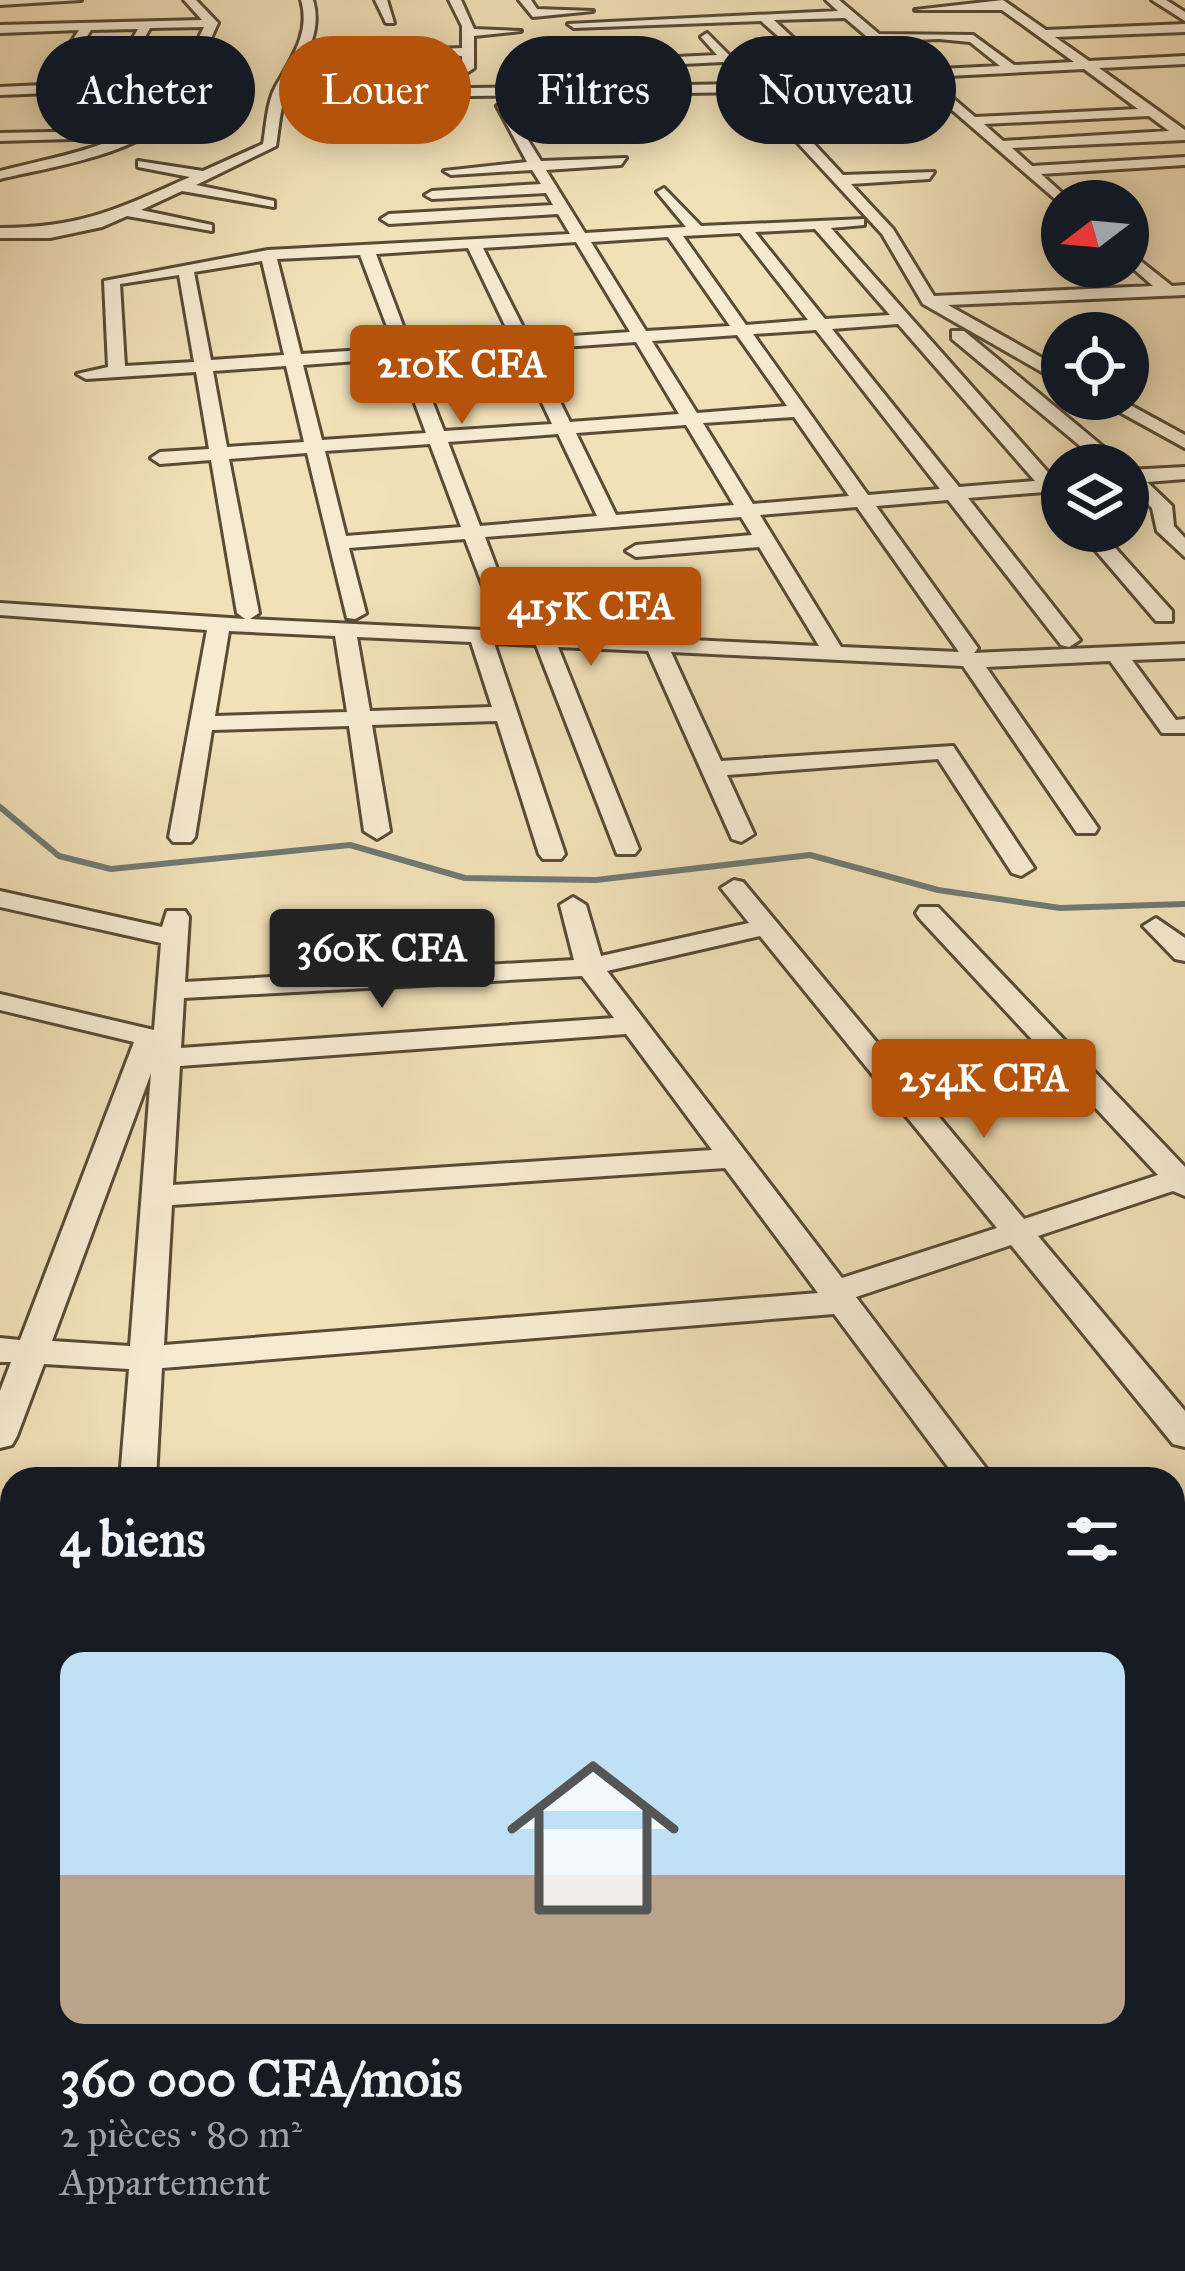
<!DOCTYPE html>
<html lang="fr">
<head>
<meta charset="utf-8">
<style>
  :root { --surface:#171b24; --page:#20242c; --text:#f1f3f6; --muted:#9ea1a6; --line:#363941; --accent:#b45309 }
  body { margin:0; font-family:"IM FELL Great Primer",serif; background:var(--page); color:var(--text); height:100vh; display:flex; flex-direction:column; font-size:45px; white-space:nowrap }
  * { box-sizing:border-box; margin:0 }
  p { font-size:39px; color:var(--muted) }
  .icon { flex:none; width:66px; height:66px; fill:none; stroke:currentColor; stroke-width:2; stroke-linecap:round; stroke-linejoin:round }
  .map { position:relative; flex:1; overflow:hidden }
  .details { position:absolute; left:0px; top:1467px; width:1185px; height:804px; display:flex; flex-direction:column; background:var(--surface); border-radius:36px 36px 0 0; box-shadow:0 6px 30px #0003 }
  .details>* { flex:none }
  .guide { position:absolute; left:36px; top:36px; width:1113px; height:108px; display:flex; gap:24px }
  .needle { width:78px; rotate:254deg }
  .tools { position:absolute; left:1041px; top:180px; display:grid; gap:24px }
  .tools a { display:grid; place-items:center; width:108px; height:108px; border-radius:50%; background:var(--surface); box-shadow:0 6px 30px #0003; font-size:60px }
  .price { position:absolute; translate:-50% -102px; padding:0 27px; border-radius:12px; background:var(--accent); color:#fff; font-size:39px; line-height:78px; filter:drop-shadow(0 3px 6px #0008) }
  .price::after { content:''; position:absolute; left:50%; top:72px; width:36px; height:27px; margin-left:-18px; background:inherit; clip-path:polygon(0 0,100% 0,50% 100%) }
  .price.on { background:#222; color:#fff }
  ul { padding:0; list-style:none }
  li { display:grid; align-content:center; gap:24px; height:636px; padding:0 60px }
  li+li { border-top:3px solid var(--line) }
  li span { display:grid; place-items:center; height:372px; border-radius:24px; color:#555 }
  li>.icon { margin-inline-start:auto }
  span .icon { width:216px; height:216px; fill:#fffc; stroke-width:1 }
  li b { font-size:51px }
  h2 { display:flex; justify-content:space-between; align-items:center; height:144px; padding:0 60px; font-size:51px }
  .tag { padding:0 42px; border-radius:54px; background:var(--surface); box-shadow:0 6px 30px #0003; font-size:42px; line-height:108px }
  .tag.on { background:var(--accent); color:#fff }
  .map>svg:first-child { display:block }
  .green { fill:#b9c28f; stroke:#706e4c; stroke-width:3 }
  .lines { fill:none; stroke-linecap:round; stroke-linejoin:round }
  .stream { stroke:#6f7a74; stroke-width:6 }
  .minor-casing { stroke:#594b36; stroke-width:6 }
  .minor { fill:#f6ebd1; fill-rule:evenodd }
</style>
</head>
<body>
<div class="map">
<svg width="1185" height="2271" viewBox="0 0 1185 2271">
  <rect width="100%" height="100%" fill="#f1e0b8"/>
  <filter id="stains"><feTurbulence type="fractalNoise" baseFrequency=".00167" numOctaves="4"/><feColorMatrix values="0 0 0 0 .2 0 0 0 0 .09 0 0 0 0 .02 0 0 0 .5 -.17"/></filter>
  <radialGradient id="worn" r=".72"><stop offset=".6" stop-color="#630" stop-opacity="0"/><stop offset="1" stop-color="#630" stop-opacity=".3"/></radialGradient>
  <!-- green -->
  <path class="green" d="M1185,1903V2271H1074L1068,2259H1173V1906Z"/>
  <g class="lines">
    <!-- stream -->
    <path class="stream" d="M0,807L59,856L111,869L350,845L465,878L596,880L810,855L938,890L1060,908L1185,904"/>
    <!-- minor casing -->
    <g class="minor-casing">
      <g id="minor">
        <path d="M0,0H81L0,5Z"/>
        <path d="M184,0H196L218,23C205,50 195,82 178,108C149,153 50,167 0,179V171C54,157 115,149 158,113H48L43,106L166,105L175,88L0,95V87L44,85L79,30L0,33V25L202,20ZM204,27L178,80L120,82L150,28ZM138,29L107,83L57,85L91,30Z"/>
        <path d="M301,0H313C323,33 303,60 288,89C280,104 279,129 276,146L196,185L274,201V207L182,191L141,210L212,225V231L127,216L102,227L50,238H0V228C81,228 118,209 190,177L138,167V161L203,171L263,144C266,127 267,103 275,88C291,59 311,33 301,0Z"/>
        <path d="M375,0H387L394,23H386Z"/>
        <path d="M449,0H461L474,29L521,31L474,36V68L468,72L462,68V56L330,53L462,48V26Z"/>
        <path d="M519,0H531L537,9L593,11L533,17Z"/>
        <path d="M826,0H839L879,34L973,35L1014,65L1074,62L1002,10H915L1003,0L1046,30L1185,24V32L1055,37L1089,61L1185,56V64L1099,68L1185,130V140L1012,148L1032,166L1185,157V165L1041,174L1071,201H1062V205L914,77L759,85L843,175L934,172L929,179L851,184L893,229L934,296L1153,286L1128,264V251L1172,286L1185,285V295L948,305L1062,369V381L1056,380L923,304L882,234L751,92L394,97L388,93L394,89L551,87L548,67L554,63L717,55L701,37L707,33L752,78L906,70L845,18L774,20L808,52L804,59L761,21L574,28L568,24L838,11ZM939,39L970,42L1000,66L920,70L887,41ZM723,62L743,84L564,87L561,70ZM1084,69L1138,109L975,117L928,77ZM1149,116L1169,131L1003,141L984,124Z"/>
        <path d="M1152,0H1166L1185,12V21Z"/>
        <path d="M426,69L430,76L330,78L324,74Z"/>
        <path d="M497,106H507L541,161L626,158L621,165L546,170L585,233L686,227L657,192L664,188L701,226L864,219V225L831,228L1062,488V499L1057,500L1045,492L968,498L1080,640L1069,647L1061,645L948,500L876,506L978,648L974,653L1185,644V658L1132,660L1176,720L1185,719V733H1162L1110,661L986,667L1098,828L1095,833H1077L963,666L671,652L721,761L953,746L1034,868L1021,876L1012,873L938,759L727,775L754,834L741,842L732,839L648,651L558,647L639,849L635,854H617L536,645L494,643L565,854L561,859H543L539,854L497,721L372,725L390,831L377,839L364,831L349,726L212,730L195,837L191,842H173L169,837L207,630L0,615V603L245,619L237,613L211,460L160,464L151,458L160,452L209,449L196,372L86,379L77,374L108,367L104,281L268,250L570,234L558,214L389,224L381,219L389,214L553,205L546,193L432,199L425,195L432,191L541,184L532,170L451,175L444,171L527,162ZM815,229L890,315L825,319L755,232ZM740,233L808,320L746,325L683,236ZM668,237L730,326L646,331L591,242ZM576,242L630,332L529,339L483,248ZM468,248L512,340L411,347L376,254ZM360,255L395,348L301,354L277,259ZM262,261L284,355L211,360L194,272ZM179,275L194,362L125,366L120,284ZM898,324L1035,481L959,487L832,329ZM816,330L940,489L868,495L753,334ZM737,335L787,406L697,413L652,341ZM636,342L679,414L570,422L534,349ZM517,350L552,424L444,431L415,357ZM398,358L426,433L322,440L303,365ZM286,366L304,442L227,447L213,371ZM794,417L849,496L753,504L703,423ZM686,425L734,505L616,515L576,433ZM558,434L597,516L480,526L448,442ZM430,444L461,527L346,536L325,451ZM307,453L347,618L355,619L366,613L349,548L465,539L499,628L536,630L547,624L536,618L515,617L485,537L741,517L752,535L636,545L626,551L636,557L759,547L819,646L250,619L259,613L229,459ZM857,507L959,652L841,647L760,515ZM229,631L335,636L347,712L215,716ZM357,637L471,642L492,707L370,711Z"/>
        <path d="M102,131L107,138L0,141V133Z"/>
        <path d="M952,331H964L1125,465H1103L952,339Z"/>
        <path d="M1096,399H1119L1185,435V448Z"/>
        <path d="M1185,467V479L1147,482L1172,506L1174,526L1185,538V557L1157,531L1152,508L1128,486V470Z"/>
        <path d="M1079,531H1100L1172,611V621H1156Z"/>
        <path d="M734,880L743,882L1024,1219L1158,1175L920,919L916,913L920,907H938L1185,1167V1196L1173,1191L1038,1236L1185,1411V1447L1173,1444L1011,1245L856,1297L994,1479H957L834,1314L162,1368L156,1479H120L129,1369L44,1364L17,1436L12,1445L0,1448V1391L11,1362H0V1338L20,1340L134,1042L0,1010V994L154,1030L161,943L0,907V891L162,927L167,911H185L189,917L185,982L574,960L560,905L573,897L586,905L601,956L749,923L721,888ZM760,936L997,1228L842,1278L607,971ZM582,976L614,1018L181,1048L184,998ZM626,1034L712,1150L173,1185L180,1066ZM151,1073L130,1346L52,1341ZM725,1168L818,1293L164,1345L172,1205Z"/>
        <path d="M1156,918L1185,938V961L1175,959L1143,926Z"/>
        <rect x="0" y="1629" width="12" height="30"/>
        <path d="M1185,1659V1691L1173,1694V1663Z"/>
        <path d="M1173,1725L1185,1729V1774L1173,1769Z"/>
        <path d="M12,1774V1808L0,1809V1775Z"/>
        <path d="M0,2104L12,2105V2149L0,2148Z"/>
        <path d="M12,2225V2259H32L27,2271H0V2230Z"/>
      </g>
    </g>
    <!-- minor -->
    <use href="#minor" class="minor"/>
  </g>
  <rect width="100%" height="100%" filter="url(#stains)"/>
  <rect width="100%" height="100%" fill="url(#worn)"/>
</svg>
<div class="tools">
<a><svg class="needle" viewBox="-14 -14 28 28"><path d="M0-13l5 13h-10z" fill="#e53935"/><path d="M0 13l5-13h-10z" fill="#9ea1a6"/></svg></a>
<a><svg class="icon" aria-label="locate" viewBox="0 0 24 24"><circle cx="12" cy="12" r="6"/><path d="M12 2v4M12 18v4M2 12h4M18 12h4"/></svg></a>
<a><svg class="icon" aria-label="layers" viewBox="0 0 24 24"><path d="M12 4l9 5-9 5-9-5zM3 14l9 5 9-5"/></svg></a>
</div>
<b class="price" style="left:462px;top:427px">210K CFA</b>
<b class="price" style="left:591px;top:669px">415K CFA</b>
<b class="price on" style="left:382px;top:1011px">360K CFA</b>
<b class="price" style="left:984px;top:1141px">254K CFA</b>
<div class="guide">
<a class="tag">Acheter</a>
<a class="tag on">Louer</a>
<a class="tag">Filtres</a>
<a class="tag">Nouveau</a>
</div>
<section class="details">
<h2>4 biens<svg class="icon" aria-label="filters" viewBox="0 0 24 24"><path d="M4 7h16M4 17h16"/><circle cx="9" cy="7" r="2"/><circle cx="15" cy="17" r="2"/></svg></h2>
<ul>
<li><span style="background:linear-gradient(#bfe0f5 60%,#b9a48a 0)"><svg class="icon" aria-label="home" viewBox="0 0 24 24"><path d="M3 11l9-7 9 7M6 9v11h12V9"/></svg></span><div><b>360 000 CFA/mois</b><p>2 pièces · 80 m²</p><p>Appartement</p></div></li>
</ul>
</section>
</div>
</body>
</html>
